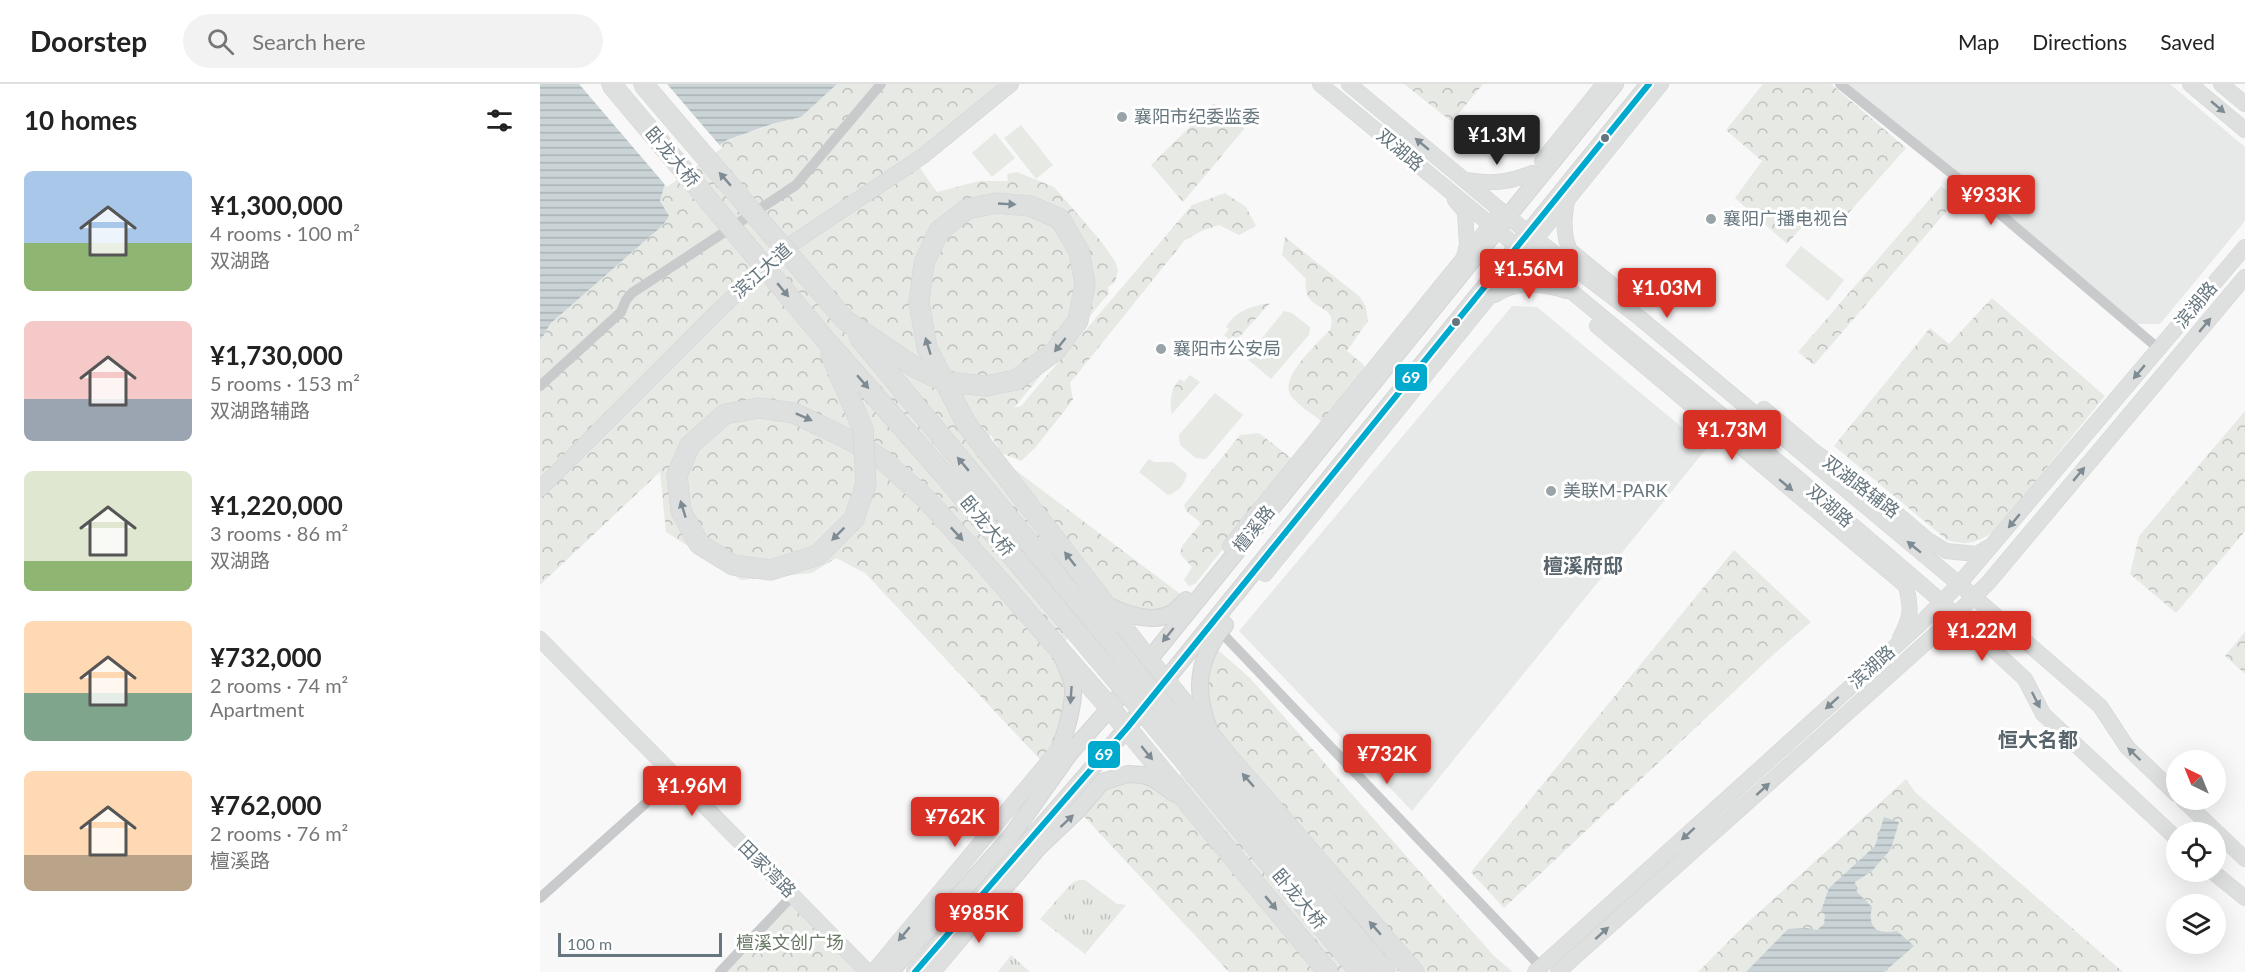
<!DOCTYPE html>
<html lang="en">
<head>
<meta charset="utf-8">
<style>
  :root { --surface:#fff; --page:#f2f2f2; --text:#222; --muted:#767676; --line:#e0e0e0; --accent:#d93025 }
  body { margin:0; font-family:Lato,"Noto Sans SC",sans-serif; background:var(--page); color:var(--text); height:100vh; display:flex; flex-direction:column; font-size:22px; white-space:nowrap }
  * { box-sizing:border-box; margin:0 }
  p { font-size:20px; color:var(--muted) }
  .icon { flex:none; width:33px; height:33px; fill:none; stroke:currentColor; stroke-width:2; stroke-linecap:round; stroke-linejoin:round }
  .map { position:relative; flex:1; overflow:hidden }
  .panel { display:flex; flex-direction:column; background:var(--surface); width:540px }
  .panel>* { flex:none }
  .needle { width:39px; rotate:317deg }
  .buttons { position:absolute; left:1626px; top:666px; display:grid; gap:12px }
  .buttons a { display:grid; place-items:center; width:60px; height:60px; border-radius:50%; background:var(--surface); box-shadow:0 6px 24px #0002; font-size:30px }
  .scale { position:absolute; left:18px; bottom:15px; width:164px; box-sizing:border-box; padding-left:6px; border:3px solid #66767f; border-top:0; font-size:16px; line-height:21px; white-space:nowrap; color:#66767f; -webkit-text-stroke:4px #fff; paint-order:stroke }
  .price { position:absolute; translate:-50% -51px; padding:0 14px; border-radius:6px; background:var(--accent); color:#fff; font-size:20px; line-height:39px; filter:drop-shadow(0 2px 3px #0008) }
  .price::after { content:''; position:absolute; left:50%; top:36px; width:18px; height:14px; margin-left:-9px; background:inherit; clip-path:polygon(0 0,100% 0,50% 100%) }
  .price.selected { background:#222; color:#fff }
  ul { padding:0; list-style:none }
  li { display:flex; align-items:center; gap:18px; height:150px; padding:0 24px }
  li span { display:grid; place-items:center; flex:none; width:168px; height:120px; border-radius:9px; color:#555 }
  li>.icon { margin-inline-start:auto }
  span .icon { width:72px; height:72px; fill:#fffc; stroke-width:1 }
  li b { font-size:26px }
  h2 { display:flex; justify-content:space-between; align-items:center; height:72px; padding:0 24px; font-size:26px }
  header { display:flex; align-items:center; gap:36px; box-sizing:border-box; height:84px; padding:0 30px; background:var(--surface); border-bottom:2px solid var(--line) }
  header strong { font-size:28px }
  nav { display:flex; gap:33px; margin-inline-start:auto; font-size:21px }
  .search { width:420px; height:54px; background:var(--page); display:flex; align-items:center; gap:15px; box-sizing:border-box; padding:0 21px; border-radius:33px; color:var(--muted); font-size:22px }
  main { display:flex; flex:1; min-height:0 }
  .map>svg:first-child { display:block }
  .built { fill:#e7e8e8 }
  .grass { fill:url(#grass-tufts) }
  .forest { fill:url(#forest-crowns) }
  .garden { fill:#e7e9e5 }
  .water { fill:url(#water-rules) }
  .pier { fill:#f8f8f8 }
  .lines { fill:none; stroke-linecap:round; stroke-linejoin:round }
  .secondary-casing { stroke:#d4d5d6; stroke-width:16 }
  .primary-casing { stroke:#d3d4d5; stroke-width:18 }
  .highway-casing { stroke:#d4d5d5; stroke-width:21 }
  .street { stroke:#c9cacb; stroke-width:10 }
  .secondary { stroke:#dedfdf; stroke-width:15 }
  .primary { stroke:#dedfdf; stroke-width:16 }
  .highway { stroke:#dedfdf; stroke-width:20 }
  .highway-bridge-casing { stroke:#d4d5d5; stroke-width:21; stroke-linecap:butt }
  .highway-bridge { stroke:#dedfdf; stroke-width:20 }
  .bus-1-casing { stroke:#fff; stroke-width:10 }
  .bus-1 { stroke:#00a9ce; stroke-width:6 }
  .oneway { fill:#7e8b92 }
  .poi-dot { fill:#99a4a9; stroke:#fff; stroke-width:2 }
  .bus-dot { fill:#66767f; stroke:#fff; stroke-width:2 }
  .labels { text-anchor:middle; stroke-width:6; stroke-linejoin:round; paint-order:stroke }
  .poi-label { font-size:18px; fill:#66767f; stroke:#fff; text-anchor:start }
  .street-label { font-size:18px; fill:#66767f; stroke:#fff }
  .park-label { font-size:18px; fill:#697865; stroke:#fff }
  .neighbourhood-label { font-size:20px; font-weight:bold; fill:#58646b; stroke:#fff }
  .line-badge { stroke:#fff; stroke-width:2 }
  .badge-label { font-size:16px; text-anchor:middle; font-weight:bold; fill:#fff }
</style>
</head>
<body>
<header>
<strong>Doorstep</strong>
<div class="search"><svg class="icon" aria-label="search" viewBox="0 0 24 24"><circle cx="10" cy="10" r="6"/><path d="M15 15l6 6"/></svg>Search here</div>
<nav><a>Map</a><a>Directions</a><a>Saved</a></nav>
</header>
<main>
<section class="panel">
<h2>10 homes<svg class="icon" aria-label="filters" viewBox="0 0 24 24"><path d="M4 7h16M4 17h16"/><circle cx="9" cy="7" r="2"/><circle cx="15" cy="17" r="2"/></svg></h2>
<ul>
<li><span style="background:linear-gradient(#a9c7e8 60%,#8fb573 0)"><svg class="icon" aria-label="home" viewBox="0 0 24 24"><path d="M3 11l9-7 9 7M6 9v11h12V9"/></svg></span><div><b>¥1,300,000</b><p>4 rooms · 100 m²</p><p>双湖路</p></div></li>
<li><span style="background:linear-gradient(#f6c9c9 65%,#9aa5b1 0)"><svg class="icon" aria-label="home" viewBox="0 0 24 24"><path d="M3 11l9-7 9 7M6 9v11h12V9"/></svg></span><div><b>¥1,730,000</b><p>5 rooms · 153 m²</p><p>双湖路辅路</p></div></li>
<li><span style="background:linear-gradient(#dfe7d0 75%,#8fb573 0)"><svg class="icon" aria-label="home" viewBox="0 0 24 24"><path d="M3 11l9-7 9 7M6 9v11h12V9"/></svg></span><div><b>¥1,220,000</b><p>3 rooms · 86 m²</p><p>双湖路</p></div></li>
<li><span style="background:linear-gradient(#ffd9b3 60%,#7fa58c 0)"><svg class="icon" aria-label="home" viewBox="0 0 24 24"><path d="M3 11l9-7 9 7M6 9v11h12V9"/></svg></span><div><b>¥732,000</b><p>2 rooms · 74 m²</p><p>Apartment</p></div></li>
<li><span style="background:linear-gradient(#ffd9b3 70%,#b9a48a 0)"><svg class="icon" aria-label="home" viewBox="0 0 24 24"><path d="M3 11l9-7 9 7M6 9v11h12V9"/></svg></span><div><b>¥762,000</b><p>2 rooms · 76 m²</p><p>檀溪路</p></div></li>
</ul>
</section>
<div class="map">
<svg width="1705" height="888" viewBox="0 0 1705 888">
  <defs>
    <pattern id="grass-tufts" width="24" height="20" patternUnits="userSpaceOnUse" patternTransform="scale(1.5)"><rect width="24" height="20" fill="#e7e9e5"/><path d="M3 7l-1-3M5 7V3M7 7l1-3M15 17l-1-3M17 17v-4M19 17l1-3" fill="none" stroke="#bfc1bf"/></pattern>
    <pattern id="forest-crowns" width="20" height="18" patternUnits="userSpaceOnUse" patternTransform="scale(1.5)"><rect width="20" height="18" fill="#e7e9e5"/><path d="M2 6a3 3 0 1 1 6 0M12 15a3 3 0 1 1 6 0" fill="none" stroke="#bfc1bf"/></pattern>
    <pattern id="water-rules" width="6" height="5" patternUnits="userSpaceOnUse" patternTransform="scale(1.5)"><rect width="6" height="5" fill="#cad4d6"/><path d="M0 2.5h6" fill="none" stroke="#a8b1b3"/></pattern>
  </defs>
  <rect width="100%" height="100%" fill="#f8f8f8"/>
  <!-- built -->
  <g class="built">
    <path d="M1308,0H1630L1705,63V137L1620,240H1597Z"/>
    <path d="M972,222L997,223L1167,364L872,727L699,547Z"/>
  </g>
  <!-- grass -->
  <g class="grass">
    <path d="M539,796H545L577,820L586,821L545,870L500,835L533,798Z"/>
    <path d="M471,871L490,888H458Z"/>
  </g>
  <!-- forest -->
  <g class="forest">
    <path d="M297,0H471L375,77L397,108L439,97H468L467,90L477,88L514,103L560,156L575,177L578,186L575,198L568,203L569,209L474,324L481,322L652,121L685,109L706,123L716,142L699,151L679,141L662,147L645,156L530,299L533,316L495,364L481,377L461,369L451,351L442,361L647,515L633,529L567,521L517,564L534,609L506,682L325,489L296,474L272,489L201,496L126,448L120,388L0,501V256L11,239L120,117L124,99L187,56L233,40L261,33Z"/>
    <path d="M864,0H943L912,38Z"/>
    <path d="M1223,0H1291L1366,64L1297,142L1262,143L1247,160L1195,114L1222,77L1186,46Z"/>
    <path d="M674,19L691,39L701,29L710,38L643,118L611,81Z"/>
    <path d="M1401,102L1417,115L1274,281L1258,268Z"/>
    <path d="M745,153L820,213L826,223L828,237L807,267L824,281V289L786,336L781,337C771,329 758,321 751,312C738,294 778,259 790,246C800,216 761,231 766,195L742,171Z"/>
    <path d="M1452,214L1565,312L1455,447C1436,459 1428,462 1407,456L1294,362L1390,244L1409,260Z"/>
    <path d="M730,219L694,259L684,251L689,245L686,243C696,226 712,222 730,219Z"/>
    <path d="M650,291L660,298L632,330C629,316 631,305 640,295L644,298Z"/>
    <path d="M1705,327V447L1636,529L1590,490L1599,452Z"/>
    <path d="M719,349L751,374L750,381L655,500L649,502L644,496L652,483L640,470L642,462L661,439L646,427L644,421L700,351Z"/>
    <path d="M1194,466L1271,538L1235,569L964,824L931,788Z"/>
    <path d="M1705,548V590L1685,572Z"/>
    <path d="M671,560L710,594L954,872L973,888H689L538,726L562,698L588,690L628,703L673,656L663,628Z"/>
    <path d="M1366,695L1375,708L1583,888H1158L1207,839Z"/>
    <path d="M250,820L318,888H184Z"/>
  </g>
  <!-- garden -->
  <g class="garden">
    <path d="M481,41L513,81L496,95L464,54Z"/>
    <path d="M455,49L475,74L452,93L432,69Z"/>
    <path d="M1261,162L1304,196L1288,217L1245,182Z"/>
    <path d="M744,227L752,229L770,243L769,251L731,295L706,274Z"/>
    <path d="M675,309L703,331L666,375L656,374L640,361L639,351Z"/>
    <path d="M609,375L614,378H633L647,390C645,400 638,408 628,411L599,388Z"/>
  </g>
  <!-- water -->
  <g class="water">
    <path d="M0,0H297L261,33L232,40L187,56L125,99L120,117L129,132L123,141L11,239L0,256Z"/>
    <path d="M1344,733L1359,738L1351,765L1332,787L1315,798L1317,808L1332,823C1327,844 1337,851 1357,847L1374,862L1344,888H1206L1248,845L1267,844L1277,846L1284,840L1285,831L1281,827L1289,804L1335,762Z"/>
  </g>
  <!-- pier -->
  <path class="pier" d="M39,0H127L182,64L127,103Z"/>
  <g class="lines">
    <!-- secondary casing -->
    <g class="secondary-casing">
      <g id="secondary">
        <path d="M780,0L1254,391L1402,518L1485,595L1503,630L1636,754"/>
        <path d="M809,0L988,149L1100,234L1419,500L1560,622L1587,663L1636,710"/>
        <path d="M1650,0L1705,46"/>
        <path d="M1681,0L1705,20"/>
        <path d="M1002,77L1064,0"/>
        <path d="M925,96C949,100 969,99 992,89"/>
        <path d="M915,116L925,128L927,161L924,173"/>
        <path d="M1027,117C1023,136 1023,156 1033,173"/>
        <path d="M1028,165L1071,200"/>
        <path d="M955,211C978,195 1002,200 1027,207"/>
        <path d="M1057,242L1366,502C1372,526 1371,533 1360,554"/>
        <path d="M1224,325L1275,368L1325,403L1388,456L1406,467L1437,470L1449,463"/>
        <path d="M0,405L180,225L250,161L383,72L471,0"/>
        <path d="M690,462L957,133"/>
        <path d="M725,490L1121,0"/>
        <path d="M0,555L328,888"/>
        <path d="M1643,716L1705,775"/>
        <path d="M1673,788L1705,814"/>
        <path d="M333,888L517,667"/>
        <path d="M393,888L459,810"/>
        <path d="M995,888L1380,540L1419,500L1705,163"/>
        <path d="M1018,888L1400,546L1448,499L1705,193"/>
      </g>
    </g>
    <!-- primary casing -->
    <g class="primary-casing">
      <g id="primary">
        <path d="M567,521C585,530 612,540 632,529C637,526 642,520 646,516"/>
        <path d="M670,648C654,607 656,576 685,541"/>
        <path d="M513,680C522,662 532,630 533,610C534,597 527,585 522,573"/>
        <path d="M438,821L459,810L499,763L538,726L562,698L588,690L603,691L614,695L635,710"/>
        <path d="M350,888L469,755L530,669L570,624L1075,0"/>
        <path d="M375,888L587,644L1109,0"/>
      </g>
    </g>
    <!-- highway casing -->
    <g class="highway-casing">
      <g id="highway">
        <path d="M305,236L376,284L406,298L446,302L476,296L515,267L538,237L545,200L539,167L520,135L490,122L457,119L427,125L399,147L384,179L379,218L387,264L427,341L608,576L688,673L874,888"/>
        <path d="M319,253L568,554"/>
        <path d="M284,254L406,393L552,567"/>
        <path d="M291,271L323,345"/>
        <path d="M326,400L314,435L278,471L231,486L193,481L159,460L141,427L137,391L150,361L185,330L219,324L254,329L312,357L343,376L386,415L444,479L570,624L788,888"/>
        <path d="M626,625L845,888"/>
        <path d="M613,639L820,888"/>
      </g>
    </g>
    <!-- street -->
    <g class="street">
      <path d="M1300,0L1420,96L1619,265"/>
      <path d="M0,302L81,228L86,216L92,209L256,101L341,0"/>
      <path d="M678,545L1001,883"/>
      <path d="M0,814L135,693"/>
      <path d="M180,888L253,811"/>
    </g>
    <!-- secondary -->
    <use href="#secondary" class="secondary"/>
    <!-- primary -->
    <use href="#primary" class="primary"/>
    <!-- highway -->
    <use href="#highway" class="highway"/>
    <!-- highway-bridge casing -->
    <g class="highway-bridge-casing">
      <g id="highway-bridge">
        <path d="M71,0L284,254"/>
        <path d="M103,0L305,236"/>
        <path d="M323,345L326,400"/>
        <path d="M568,554L626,625"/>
        <path d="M552,567L613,639"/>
      </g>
    </g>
    <!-- highway-bridge -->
    <use href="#highway-bridge" class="highway-bridge"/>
    <!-- bus-1 casing -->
    <g class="bus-1-casing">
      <path id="bus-1" d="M375,888L587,644L1109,0"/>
    </g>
    <!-- bus-1 -->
    <use href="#bus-1" class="bus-1"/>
  </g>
  <!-- one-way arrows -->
  <defs><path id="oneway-solid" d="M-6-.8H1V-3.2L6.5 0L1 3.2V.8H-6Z" transform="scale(1.5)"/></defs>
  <g class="oneway">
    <use href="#oneway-solid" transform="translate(1678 23) rotate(40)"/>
    <use href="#oneway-solid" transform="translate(882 60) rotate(-140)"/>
    <use href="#oneway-solid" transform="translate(185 95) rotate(-131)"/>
    <use href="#oneway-solid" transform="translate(467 120) rotate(3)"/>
    <use href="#oneway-solid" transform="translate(243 206) rotate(50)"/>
    <use href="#oneway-solid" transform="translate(1665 241) rotate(-50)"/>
    <use href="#oneway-solid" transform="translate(520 261) rotate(129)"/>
    <use href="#oneway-solid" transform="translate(388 262) rotate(-107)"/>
    <use href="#oneway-solid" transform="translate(1599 288) rotate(130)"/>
    <use href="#oneway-solid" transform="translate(323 298) rotate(49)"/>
    <use href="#oneway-solid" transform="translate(264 333) rotate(24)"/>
    <use href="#oneway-solid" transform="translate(423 380) rotate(-130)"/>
    <use href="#oneway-solid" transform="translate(1539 390) rotate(-50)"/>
    <use href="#oneway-solid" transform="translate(1246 401) rotate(40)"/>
    <use href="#oneway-solid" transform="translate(143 425) rotate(-107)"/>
    <use href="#oneway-solid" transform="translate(1474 437) rotate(130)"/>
    <use href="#oneway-solid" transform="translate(298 450) rotate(135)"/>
    <use href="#oneway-solid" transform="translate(417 450) rotate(47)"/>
    <use href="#oneway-solid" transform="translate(1374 463) rotate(-141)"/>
    <use href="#oneway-solid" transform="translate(530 475) rotate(-128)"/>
    <use href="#oneway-solid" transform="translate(628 551) rotate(129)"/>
    <use href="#oneway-solid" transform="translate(531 611) rotate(94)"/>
    <use href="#oneway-solid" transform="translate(1496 616) rotate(63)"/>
    <use href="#oneway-solid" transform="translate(1292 619) rotate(138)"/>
    <use href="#oneway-solid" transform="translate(607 669) rotate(51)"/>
    <use href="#oneway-solid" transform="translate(1594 670) rotate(-136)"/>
    <use href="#oneway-solid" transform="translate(708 696) rotate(-131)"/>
    <use href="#oneway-solid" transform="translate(1223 705) rotate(-42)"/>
    <use href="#oneway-solid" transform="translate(527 737) rotate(-43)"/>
    <use href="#oneway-solid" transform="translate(1148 750) rotate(138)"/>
    <use href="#oneway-solid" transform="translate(731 819) rotate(50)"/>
    <use href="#oneway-solid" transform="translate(835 844) rotate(-131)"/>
    <use href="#oneway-solid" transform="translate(1062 849) rotate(-42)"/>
    <use href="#oneway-solid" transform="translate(364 850) rotate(130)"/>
  </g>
  <!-- markers -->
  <g class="poi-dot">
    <circle cx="582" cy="33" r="6"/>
    <circle cx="1171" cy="135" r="6"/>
    <circle cx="621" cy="265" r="6"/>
    <circle cx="1011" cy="407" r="6"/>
  </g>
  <g class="bus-dot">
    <circle cx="1065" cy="54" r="5"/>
    <circle cx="916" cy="238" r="5"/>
  </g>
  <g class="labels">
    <!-- poi labels -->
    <g class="poi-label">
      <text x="594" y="39">襄阳市纪委监委</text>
      <text x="1183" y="141">襄阳广播电视台</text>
      <text x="633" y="271">襄阳市公安局</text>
      <text x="1023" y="413">美联M-PARK</text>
    </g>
    <!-- street labels -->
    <g class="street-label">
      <text transform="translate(860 66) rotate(40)" y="6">双湖路</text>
      <text transform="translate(132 73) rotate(50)" y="6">卧龙大桥</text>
      <text transform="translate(222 187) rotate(-42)" y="6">滨江大道</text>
      <text transform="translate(1656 221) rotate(-50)" y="6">滨湖路</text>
      <text transform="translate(1321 403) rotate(37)" y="6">双湖路辅路</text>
      <text transform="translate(1290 422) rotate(41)" y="6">双湖路</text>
      <text transform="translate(447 442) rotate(50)" y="6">卧龙大桥</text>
      <text transform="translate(714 445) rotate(-51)" y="6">檀溪路</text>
      <text transform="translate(1332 583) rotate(-42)" y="6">滨湖路</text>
      <text transform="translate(227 785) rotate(45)" y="6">田家湾路</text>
      <text transform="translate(759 815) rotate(50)" y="6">卧龙大桥</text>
    </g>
    <!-- park labels -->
    <g class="park-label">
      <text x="250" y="865">檀溪文创广场</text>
    </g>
    <!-- neighbourhood labels -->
    <g class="neighbourhood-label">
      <text x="1043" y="489">檀溪府邸</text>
      <text x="1498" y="663">恒大名都</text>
    </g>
  </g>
  <g class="line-badge">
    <rect x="854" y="279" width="34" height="29" rx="6" fill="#00a9ce"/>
    <rect x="547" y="656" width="34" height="29" rx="6" fill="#00a9ce"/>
  </g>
  <g class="badge-label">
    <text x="871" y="299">69</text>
    <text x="564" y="676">69</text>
  </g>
</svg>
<div class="buttons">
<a><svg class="needle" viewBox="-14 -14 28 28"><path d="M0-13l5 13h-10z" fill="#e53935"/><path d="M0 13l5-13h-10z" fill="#767676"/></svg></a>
<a><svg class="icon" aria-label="locate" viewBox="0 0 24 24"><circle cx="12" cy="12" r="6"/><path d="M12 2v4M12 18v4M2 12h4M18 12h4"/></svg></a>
<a><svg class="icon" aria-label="layers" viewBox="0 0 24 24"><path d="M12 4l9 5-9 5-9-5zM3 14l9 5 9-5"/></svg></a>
</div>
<div class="scale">100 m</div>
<b class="price selected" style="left:957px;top:82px">¥1.3M</b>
<b class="price" style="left:1451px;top:142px">¥933K</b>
<b class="price" style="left:989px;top:216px">¥1.56M</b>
<b class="price" style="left:1127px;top:235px">¥1.03M</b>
<b class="price" style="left:1192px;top:377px">¥1.73M</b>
<b class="price" style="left:1442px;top:578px">¥1.22M</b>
<b class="price" style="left:847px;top:701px">¥732K</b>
<b class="price" style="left:152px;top:733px">¥1.96M</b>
<b class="price" style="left:415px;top:764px">¥762K</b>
<b class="price" style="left:439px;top:860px">¥985K</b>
</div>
</main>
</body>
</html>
